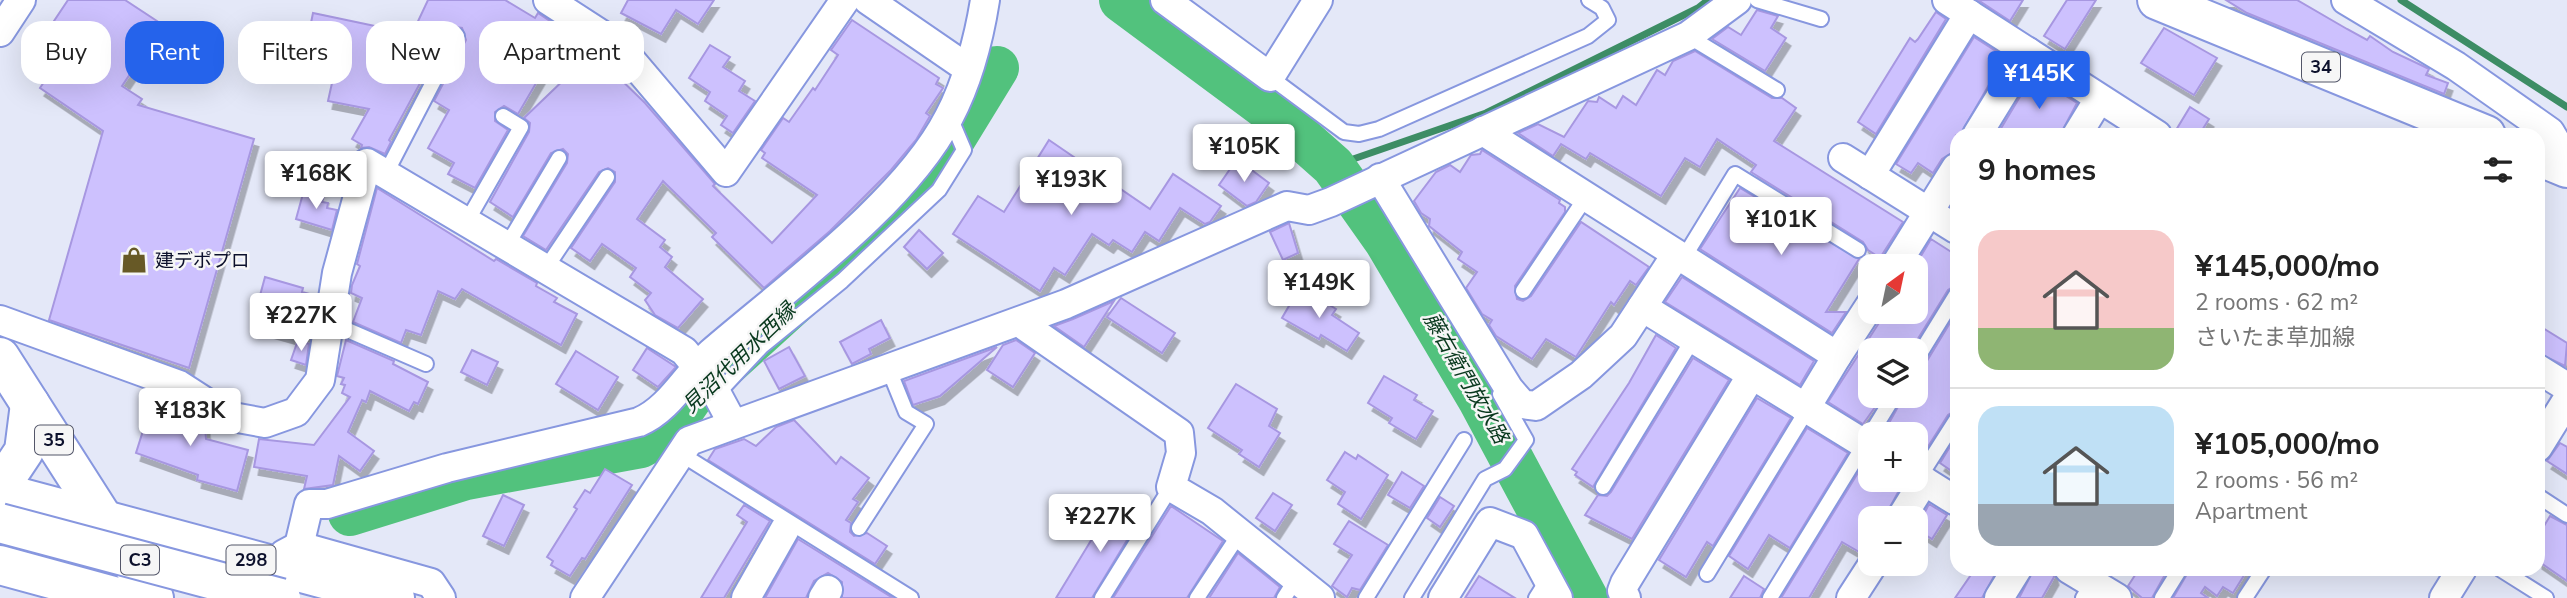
<!DOCTYPE html>
<html lang="en">
<head>
<meta charset="utf-8">
<style>
  :root { --surface:#fff; --page:#f2f2f2; --text:#222; --muted:#767676; --line:#e0e0e0; --accent:#2563eb }
  body { margin:0; font-family:"Nunito Sans","Noto Sans JP",sans-serif; background:var(--page); color:var(--text); height:100vh; display:flex; flex-direction:column; font-size:26px; white-space:nowrap }
  * { box-sizing:border-box; margin:0 }
  p { font-size:23px; color:var(--muted) }
  .icon { flex:none; width:38px; height:38px; fill:none; stroke:currentColor; stroke-width:2; stroke-linecap:round; stroke-linejoin:round }
  .map { position:relative; flex:1; overflow:hidden }
  .details { position:absolute; left:1950px; top:128px; width:595px; height:448px; display:flex; flex-direction:column; background:var(--surface); border-radius:21px; box-shadow:0 7px 28px #0002 }
  .details>* { flex:none }
  .banner { position:absolute; left:21px; top:21px; width:665px; height:63px; display:flex; gap:14px }
  .needle { width:46px; rotate:33deg }
  .controls { position:absolute; left:1858px; top:254px; display:grid; gap:14px }
  .controls a { display:grid; place-items:center; width:70px; height:70px; border-radius:14px; background:var(--surface); box-shadow:0 7px 28px #0002; font-size:35px }
  .price { position:absolute; translate:-50% -60px; padding:0 16px; border-radius:7px; background:#fff; color:#222; font-size:23px; line-height:46px; filter:drop-shadow(0 2px 4px #0008) }
  .price::after { content:''; position:absolute; left:50%; top:42px; width:21px; height:16px; margin-left:-10px; background:inherit; clip-path:polygon(0 0,100% 0,50% 100%) }
  .price.selected { background:var(--accent); color:#fff }
  ul { padding:0; list-style:none }
  li { display:flex; align-items:center; gap:21px; height:175px; padding:0 28px }
  li+li { border-top:2px solid var(--line) }
  li span { display:grid; place-items:center; flex:none; width:196px; height:140px; border-radius:21px; color:#555 }
  li>.icon { margin-inline-start:auto }
  span .icon { width:84px; height:84px; fill:#fffc; stroke-width:1 }
  li b { font-size:30px }
  h2 { display:flex; justify-content:space-between; align-items:center; height:84px; padding:0 28px; font-size:30px }
  .chip { padding:0 24px; border-radius:21px; background:var(--surface); box-shadow:0 7px 28px #0002; font-size:24px; line-height:63px }
  .chip.selected { background:var(--accent); color:#fff }
  .map>svg:first-child { display:block }
  .lines { fill:none; stroke-linecap:round; stroke-linejoin:round }
  .stream { stroke:#3d8d65; stroke-width:7 }
  .river { stroke:#52c27d; stroke-width:44 }
  .building { fill:#cdc1fe; stroke:#a797e1; stroke-width:2; filter:url(#shadow) }
  .lane-casing { stroke:#8797df; stroke-width:18 }
  .street-casing { stroke:#8797df; stroke-width:32 }
  .primary-casing { stroke:#8797df; stroke-width:42 }
  .highway-casing { stroke:#8797df; stroke-width:42 }
  .lane { stroke:#fff; stroke-width:14 }
  .street { stroke:#fff; stroke-width:28 }
  .primary { stroke:#fff; stroke-width:38 }
  .highway { stroke:#fff; stroke-width:38 }
  .highway-bridge-casing { stroke:#8797df; stroke-width:42; stroke-linecap:butt }
  .highway-bridge { stroke:#fff; stroke-width:38 }
  .labels { text-anchor:middle; stroke-width:5; stroke-linejoin:round; paint-order:stroke }
  .shield { fill:#f6f6f6; stroke:#535669; stroke-width:2 }
  .shield-label { font-size:18px; font-weight:bold; fill:#0d112c }
  .poi-label { font-size:19px; fill:#0d112c; stroke:#f6f6f6; text-anchor:start }
  .water-label { font-size:21px; font-style:italic; fill:#08381d; stroke:#f6f6f6 }
</style>
</head>
<body>
<div class="map">
<svg width="2567" height="598" viewBox="0 0 2567 598">
  <defs>
    <filter id="shadow"><feDropShadow dx="4.5" dy="8" stdDeviation="0" flood-color="#0004"/></filter>
  </defs>
  <rect width="100%" height="100%" fill="#e4e8f8"/>
  <g class="lines">
    <!-- stream -->
    <g class="stream">
      <path d="M2401,0L2567,107"/>
      <path d="M1333,166L1486,113L1698,8L1708,0"/>
    </g>
    <!-- river -->
    <g class="river">
      <path d="M1121,0L1272,112L1333,166L1386,241L1480,400L1586,598"/>
      <path d="M350,514L466,478L641,446L667,432L692,396L889,217L940,161L997,68"/>
    </g>
  </g>
  <!-- building -->
  <g class="building">
    <path d="M68,0H125L163,25L122,86L142,99L138,105L254,139L189,368L49,320L103,131L40,88L63,53L42,39Z"/>
    <path d="M428,0H505L535,18L538,13L566,32L518,114L504,106L495,112V121L508,130L475,188L448,174L454,163L428,148L449,110L434,101L466,40L462,28L456,27L448,32L389,140L391,142L385,154L369,147L361,148L362,145L352,139L369,109L328,101L334,74L302,67L313,13L375,26L373,33L405,49Z"/>
    <path d="M628,0H714L698,24L676,10L661,34L621,13Z"/>
    <path d="M1978,0H2023L2010,21Z"/>
    <path d="M2067,0H2096L2065,49L2044,36Z"/>
    <path d="M2226,0H2297L2347,29L2367,40L2370,36L2393,52L2423,66L2429,69L2426,75L2448,83L2444,94L2247,13Z"/>
    <path d="M1757,10L1778,16L1771,28L1786,38L1765,71L1712,39L1728,27L1741,35Z"/>
    <path d="M1936,12L1946,19L1876,134L1858,122L1910,38L1915,42L1918,39Z"/>
    <path d="M852,20L939,78L936,84L943,88L926,113L930,116L916,140L891,170L830,231L764,288L712,237L716,233L663,181L637,219L665,240L660,247L672,257L665,267L703,299L678,328L655,315L645,300L651,293L630,277L636,268L602,244L590,261L571,248L615,182V172L608,168L599,172L546,250L523,236L567,163L568,154L563,149L551,153L513,217L490,202L529,132L530,123L524,118L595,50L611,67L610,69L645,103L715,184L713,186L772,243L817,195L762,158L765,153L761,150L783,118L789,122L813,88L815,90L838,55L831,50Z"/>
    <path d="M2164,28L2217,58L2194,95L2141,63Z"/>
    <path d="M1974,37L2005,57L1960,135H1956L1953,152L1942,159L1933,173L1918,163L1911,173L1896,164Z"/>
    <path d="M710,45L730,57L723,67L745,81L739,91L755,101L733,133L721,125L727,116L705,101L710,92L689,78Z"/>
    <path d="M1695,51L1772,98H1782L1796,108L1774,141L1903,222L1880,258L1868,250L1863,242L1751,172L1756,165L1717,139L1700,167L1685,158L1661,196L1590,153L1586,159L1561,144L1553,156L1518,133L1538,124L1564,137L1588,101L1597,102L1599,97L1616,108L1623,96L1636,105L1657,70L1665,75L1673,61Z"/>
    <path d="M2033,75L2077,103L2060,135H1997Z"/>
    <path d="M2190,107L2209,119L2199,135H2173Z"/>
    <path d="M1049,140L1150,209L1173,174L1221,206L1210,222L1205,224L1180,208L1159,241L1145,232L1132,252L1113,240L1109,245L1092,234L1065,275L1054,268L1040,291L953,234L978,196L1004,212Z"/>
    <path d="M1482,150L1560,200L1559,203L1565,207V212L1515,286L1517,299L1523,301L1531,296L1581,222L1649,267L1636,285L1630,281L1614,305L1611,302L1576,357L1546,339L1532,359L1496,336L1489,325L1492,320L1482,314L1466,288L1477,272L1458,259L1462,252L1429,226L1430,219L1421,213L1414,201L1436,172L1450,165L1460,172L1471,155L1480,154Z"/>
    <path d="M1237,159L1269,183L1256,202L1247,206L1219,185Z"/>
    <path d="M377,188L494,261L496,259L537,283L536,286L557,298L554,302L577,314L561,345L462,289L455,299L438,291L421,335L406,330L401,343L353,322L362,298L351,293L352,285L360,266L357,264Z"/>
    <path d="M1740,188L1859,259L1826,312H1846L1832,333L1700,249Z"/>
    <path d="M304,190L324,196L322,202L328,203L327,208L337,210L332,230L296,219Z"/>
    <path d="M1289,223L1298,253L1283,260L1270,232Z"/>
    <path d="M919,230L943,253L927,269L904,247Z"/>
    <path d="M1931,239L1956,255V285L1948,290L1911,350H1902L1886,340L1879,350H1871V396H1883L1863,424L1828,402L1886,312H1916L1915,266Z"/>
    <path d="M265,277L303,288L302,292L317,296L305,340L252,325Z"/>
    <path d="M1682,277L1814,361L1800,385L1665,302Z"/>
    <path d="M1300,287L1336,309L1332,315L1359,333L1347,351L1321,335L1319,339L1282,318Z"/>
    <path d="M1121,298L1175,333L1162,353L1107,317Z"/>
    <path d="M1114,301L1084,347L1054,326L1073,319Z"/>
    <path d="M1956,313V410L1948,415L1924,453L1916,448V434H1906L1889,423L1904,396H1916V379Z"/>
    <path d="M881,320L890,338L869,349L871,354L852,364L840,342Z"/>
    <path d="M2538,325L2567,343L2565,366L2538,353Z"/>
    <path d="M1656,335L1676,348L1593,487L1575,475L1577,472L1572,469L1629,383Z"/>
    <path d="M298,340L309,344L306,365L291,360Z"/>
    <path d="M346,340L394,361L393,364L428,382L418,404L414,402L409,411L370,391L366,402L362,400L348,432L374,451L360,471L339,456L333,485L304,489L307,476L254,467L259,439L314,445L350,397L342,393L345,385L341,384L344,378L337,376Z"/>
    <path d="M1016,340L1035,353L1013,387L987,370L1003,345Z"/>
    <path d="M789,347L805,376L779,389L764,361Z"/>
    <path d="M997,347L940,396L913,405L904,381Z"/>
    <path d="M647,348L676,367L658,387L633,370Z"/>
    <path d="M472,350L498,362L487,385L461,372Z"/>
    <path d="M576,351L618,377L598,410L556,384Z"/>
    <path d="M1693,358L1729,380L1632,539L1585,515L1598,495L1607,496L1611,492Z"/>
    <path d="M1384,376L1417,395L1414,400L1433,411L1416,439L1389,423L1392,418L1368,403Z"/>
    <path d="M1236,384L1277,409L1269,426L1280,433L1259,467L1239,454L1242,450L1208,428Z"/>
    <path d="M1757,398L1791,418L1713,546L1707,542L1686,577L1659,560Z"/>
    <path d="M153,399L179,407L176,417L205,426L206,439L248,450L237,491L197,480L198,475L136,453Z"/>
    <path d="M794,420L836,464L841,457L869,478L853,499L858,502L846,520L851,523L850,532L854,536L867,533L887,546L875,564L708,460L715,449L744,439L756,446L776,427Z"/>
    <path d="M1807,428L1848,453L1790,548L1769,535L1748,569L1729,556Z"/>
    <path d="M1956,437V474L1940,463Z"/>
    <path d="M2560,443L2567,447V474L2547,461Z"/>
    <path d="M1345,452L1356,459L1358,455L1388,475L1361,519L1338,504L1345,492L1327,480Z"/>
    <path d="M1864,463L1871,465V480H1899L1902,485L1884,518H1871V540L1861,553L1842,542L1809,598H1781Z"/>
    <path d="M605,469L632,485L585,559L582,558L570,576L551,565L553,561L547,557L577,509L574,507L585,490L590,493Z"/>
    <path d="M1402,472L1424,486L1410,508L1388,495Z"/>
    <path d="M1273,493L1292,505L1275,531L1256,518Z"/>
    <path d="M503,495L524,505L504,546L483,536Z"/>
    <path d="M1440,497L1454,506L1440,527L1427,518Z"/>
    <path d="M1118,502L1141,517L1092,598H1056L1101,524Z"/>
    <path d="M1929,504L1947,515L1932,539L1916,529Z"/>
    <path d="M744,505L770,521L724,598H701L747,522L737,515Z"/>
    <path d="M1171,506L1223,541L1187,598H1113Z"/>
    <path d="M2550,516L2567,525V581L2538,561V536Z"/>
    <path d="M1349,521L1388,545L1360,590L1352,588L1347,597L1332,586L1352,555L1334,544Z"/>
    <path d="M798,539L893,598H842V582L828,573L814,581L806,598H765Z"/>
    <path d="M1238,553L1280,587L1274,598H1209Z"/>
    <path d="M1975,569H1998L1982,598H1955Z"/>
    <path d="M2034,569H2052L2054,577L2042,598H2019Z"/>
    <path d="M2139,569L2167,571L2152,598H2142L2128,586Z"/>
    <path d="M2190,569H2248L2233,593L2223,587L2217,596L2205,587L2201,593L2208,598H2173Z"/>
    <path d="M1479,576L1515,598H1465Z"/>
    <path d="M1744,576L1764,589L1760,598H1730Z"/>
  </g>
  <g class="lines">
    <!-- lane casing -->
    <g class="lane-casing">
      <g id="lane">
        <path d="M1757,0L1821,19"/>
        <path d="M1688,36L1777,90"/>
        <path d="M1270,77L1344,132L1359,134L1379,129L1588,36L1608,20L1602,8L1589,0"/>
        <path d="M385,175L457,36"/>
        <path d="M466,223L521,127L503,116"/>
        <path d="M506,247L559,158"/>
        <path d="M1683,259L1735,174L1858,250"/>
        <path d="M544,271L607,177"/>
        <path d="M1523,291L1586,197"/>
        <path d="M329,322L426,364"/>
        <path d="M1916,360L1956,295"/>
        <path d="M717,394L762,346L842,281L939,190L964,150L950,117"/>
        <path d="M681,454L911,598"/>
        <path d="M1919,478L1956,420"/>
        <path d="M1603,487L1693,339"/>
        <path d="M2538,496L2567,515"/>
        <path d="M859,528L926,424L906,412L889,370"/>
        <path d="M2500,569L2546,598"/>
        <path d="M1707,574L1807,410"/>
        <path d="M1102,598L1171,487"/>
        <path d="M1197,598L1240,533"/>
        <path d="M1284,598L1296,579"/>
        <path d="M1366,598L1464,440"/>
        <path d="M1412,598L1485,479L1505,469L1526,440L1500,394"/>
        <path d="M1536,598L1548,579"/>
        <path d="M1770,598L1894,396"/>
        <path d="M2083,598L2101,569"/>
        <path d="M2162,598L2180,569"/>
        <path d="M2245,598L2264,569"/>
      </g>
    </g>
    <!-- street casing -->
    <g class="street-casing">
      <g id="street">
        <path d="M548,0L619,46L726,172L845,0"/>
        <path d="M868,0L967,68"/>
        <path d="M1165,0L1270,77L1318,0"/>
        <path d="M1947,0L2157,135"/>
        <path d="M2346,0L2456,66L2550,132L2557,144L2554,163"/>
        <path d="M0,32L21,0"/>
        <path d="M1483,131L1837,356L1871,304"/>
        <path d="M1977,135L2028,52"/>
        <path d="M2077,135L2099,99"/>
        <path d="M1843,158L1956,229"/>
        <path d="M1870,175L1969,14"/>
        <path d="M1380,178L1509,389L1522,404L1536,406L1581,375L1623,336L1676,255"/>
        <path d="M1895,266L1956,168"/>
        <path d="M1642,307L1871,448"/>
        <path d="M0,320L179,385L227,416L265,423L296,412L320,380L337,273L367,163L684,351L712,385L733,424"/>
        <path d="M1019,322L1179,433L1181,453L1171,487L1212,511L1320,598"/>
        <path d="M2538,369L2567,387"/>
        <path d="M1805,409L1837,356"/>
        <path d="M2538,447L2567,400"/>
        <path d="M1916,476L1956,501"/>
        <path d="M1901,518L1924,481"/>
        <path d="M299,546L309,504H327L447,468L639,422C670,409 686,375 711,353C785,289 905,203 949,117C967,83 979,38 985,0"/>
        <path d="M284,554L299,546L431,583L441,598"/>
        <path d="M2069,569L2117,598"/>
        <path d="M585,598L689,441L1066,304L1287,206L1309,210L1331,202L1688,36L1737,0"/>
        <path d="M746,598L785,529"/>
        <path d="M823,598L828,590"/>
        <path d="M1443,598L1490,522L1524,535L1558,598"/>
        <path d="M1626,598L1622,591L1625,583L1751,376"/>
        <path d="M1851,598L1873,564"/>
        <path d="M1999,598L2017,569"/>
        <path d="M2444,598L2462,569"/>
      </g>
    </g>
    <!-- primary casing -->
    <g class="primary-casing">
      <g id="primary">
        <path d="M2157,0L2486,135"/>
        <path d="M2538,156L2567,168"/>
        <path d="M0,357L154,598"/>
        <path d="M0,477L8,475L24,451L30,404"/>
      </g>
    </g>
    <!-- highway casing -->
    <g class="highway-casing">
      <g id="highway">
        <path d="M0,492L395,598"/>
        <path d="M0,565L121,598"/>
      </g>
    </g>
    <!-- lane -->
    <use href="#lane" class="lane"/>
    <!-- street -->
    <use href="#street" class="street"/>
    <!-- primary -->
    <use href="#primary" class="primary"/>
    <!-- highway -->
    <use href="#highway" class="highway"/>
    <!-- highway-bridge casing -->
    <g class="highway-bridge-casing">
      <path id="highway-bridge" d="M0,523L281,598"/>
    </g>
    <!-- highway-bridge -->
    <use href="#highway-bridge" class="highway-bridge"/>
  </g>
  <!-- icons -->
  <defs>
    <g id="shop-bare" transform="scale(2.1)"><path d="M-5-2.5h2.3a2.7 3.5 0 0 1 5.4 0H5L5.5 6h-11ZM-1.5-2.5h3a1.5 2.3 0 0 0-3 0Z" fill="#675926" stroke="#f6f6f6" stroke-width="2.5" paint-order="stroke"/></g>
  </defs>
  <g fill-rule="evenodd">
    <use href="#shop-bare" x="134" y="260"/>
  </g>
  <g class="labels">
    <!-- shield labels -->
    <g class="shield">
      <rect x="2302" y="52.5" width="38" height="29" rx="5"/>
      <rect x="35" y="425.5" width="38" height="29" rx="5"/>
      <rect x="121" y="545.5" width="38" height="29" rx="5"/>
      <rect x="226.5" y="545.5" width="49" height="29" rx="5"/>
    </g>
    <g class="shield-label">
      <text x="2321" y="73">34</text>
      <text x="54" y="446">35</text>
      <text x="140" y="566">C3</text>
      <text x="251" y="566">298</text>
    </g>
    <!-- poi labels -->
    <g class="poi-label">
      <text x="155" y="267">建デポプロ</text>
    </g>
    <!-- water labels -->
    <g class="water-label">
      <text transform="translate(739 358) rotate(-44)" y="7">見沼代用水西縁</text>
      <text transform="translate(1466 378) rotate(60)" y="7">藤右衛門放水路</text>
    </g>
  </g>
</svg>
<div class="controls">
<a><svg class="needle" viewBox="-14 -14 28 28"><path d="M0-13l5 13h-10z" fill="#e53935"/><path d="M0 13l5-13h-10z" fill="#767676"/></svg></a>
<a><svg class="icon" aria-label="layers" viewBox="0 0 24 24"><path d="M12 4l9 5-9 5-9-5zM3 14l9 5 9-5"/></svg></a>
<a>+</a>
<a>−</a>
</div>
<b class="price selected" style="left:2039px;top:111px">¥145K</b>
<b class="price" style="left:1244px;top:184px">¥105K</b>
<b class="price" style="left:316px;top:211px">¥168K</b>
<b class="price" style="left:1071px;top:217px">¥193K</b>
<b class="price" style="left:1781px;top:257px">¥101K</b>
<b class="price" style="left:1319px;top:320px">¥149K</b>
<b class="price" style="left:301px;top:353px">¥227K</b>
<b class="price" style="left:190px;top:448px">¥183K</b>
<b class="price" style="left:1100px;top:554px">¥227K</b>
<div class="banner">
<a class="chip">Buy</a>
<a class="chip selected">Rent</a>
<a class="chip">Filters</a>
<a class="chip">New</a>
<a class="chip">Apartment</a>
</div>
<section class="details">
<h2>9 homes<svg class="icon" aria-label="filters" viewBox="0 0 24 24"><path d="M4 7h16M4 17h16"/><circle cx="9" cy="7" r="2"/><circle cx="15" cy="17" r="2"/></svg></h2>
<ul>
<li><span style="background:linear-gradient(#f6c9c9 70%,#8fb573 0)"><svg class="icon" aria-label="home" viewBox="0 0 24 24"><path d="M3 11l9-7 9 7M6 9v11h12V9"/></svg></span><div><b>¥145,000/mo</b><p>2 rooms · 62 m²</p><p>さいたま草加線</p></div></li>
<li><span style="background:linear-gradient(#bfe0f5 70%,#9aa5b1 0)"><svg class="icon" aria-label="home" viewBox="0 0 24 24"><path d="M3 11l9-7 9 7M6 9v11h12V9"/></svg></span><div><b>¥105,000/mo</b><p>2 rooms · 56 m²</p><p>Apartment</p></div></li>
</ul>
</section>
</div>
</body>
</html>
